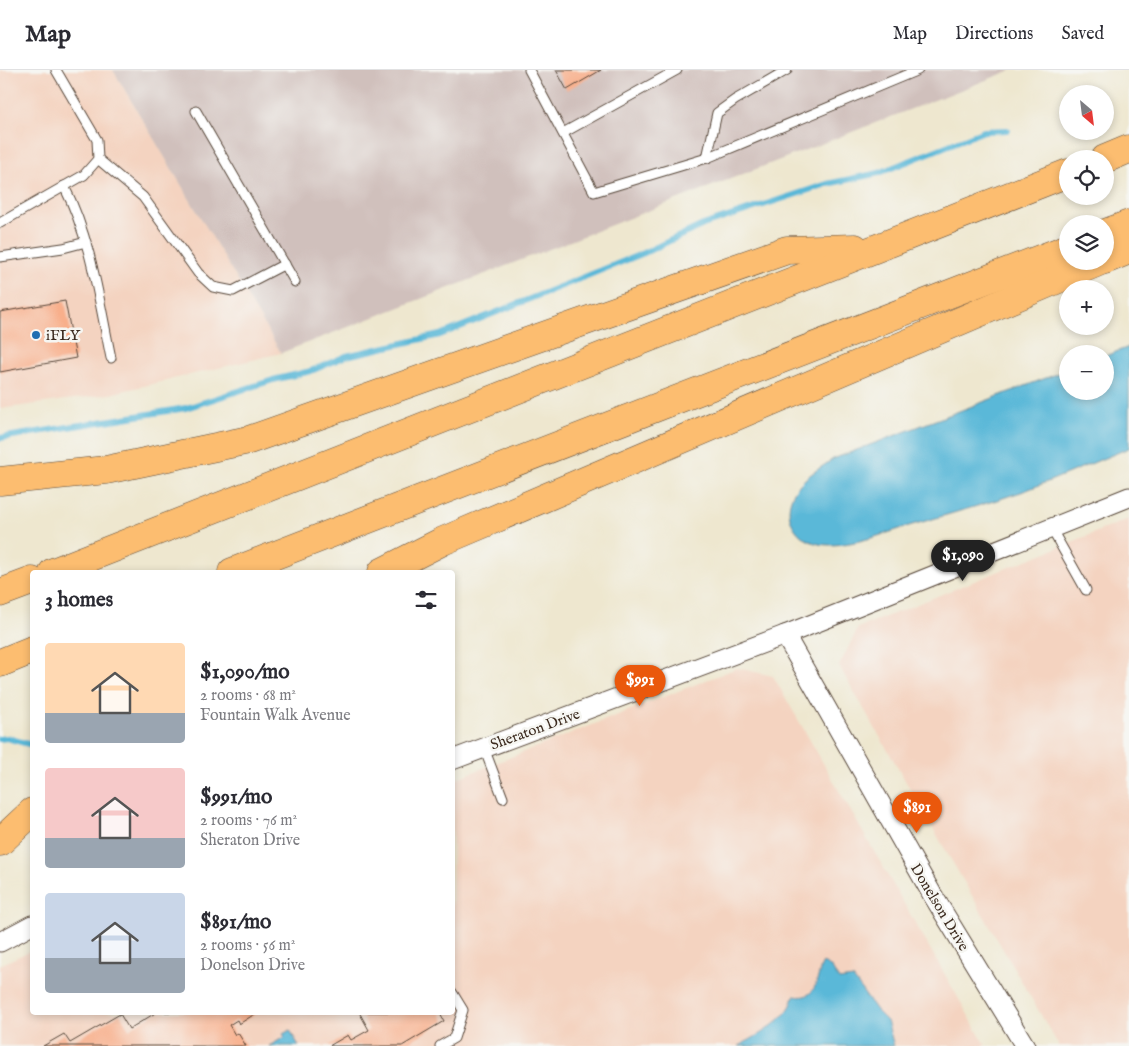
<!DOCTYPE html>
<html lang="en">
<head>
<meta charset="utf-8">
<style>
  :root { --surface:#fff; --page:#f7f7f7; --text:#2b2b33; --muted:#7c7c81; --line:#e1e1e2; --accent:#ea580c }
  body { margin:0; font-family:"IM FELL English",serif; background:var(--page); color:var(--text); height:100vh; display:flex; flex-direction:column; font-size:19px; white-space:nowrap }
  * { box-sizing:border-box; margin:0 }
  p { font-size:16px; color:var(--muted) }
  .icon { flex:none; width:28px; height:28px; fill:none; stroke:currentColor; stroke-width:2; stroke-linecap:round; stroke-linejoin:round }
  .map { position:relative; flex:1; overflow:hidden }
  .drawer { position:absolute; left:30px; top:500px; width:425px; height:445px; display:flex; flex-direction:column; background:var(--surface); border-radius:5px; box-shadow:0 2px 8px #0003 }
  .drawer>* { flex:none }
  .needle { width:32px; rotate:152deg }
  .tools { position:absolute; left:1059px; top:15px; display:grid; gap:10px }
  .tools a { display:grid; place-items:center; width:55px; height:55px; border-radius:50%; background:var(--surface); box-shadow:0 2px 8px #0003; font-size:25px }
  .price { position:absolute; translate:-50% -42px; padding:0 11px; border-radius:18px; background:var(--accent); color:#fff; font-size:16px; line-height:32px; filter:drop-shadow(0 1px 2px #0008) }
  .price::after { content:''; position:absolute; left:50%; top:30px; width:15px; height:11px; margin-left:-8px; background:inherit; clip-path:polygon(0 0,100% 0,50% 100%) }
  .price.on { background:#222; color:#fff }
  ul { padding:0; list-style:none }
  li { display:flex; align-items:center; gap:15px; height:125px; padding:0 15px }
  li span { display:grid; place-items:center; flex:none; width:140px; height:100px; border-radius:5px; color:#555 }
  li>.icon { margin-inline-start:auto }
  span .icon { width:60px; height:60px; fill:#fffc; stroke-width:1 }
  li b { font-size:21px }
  h2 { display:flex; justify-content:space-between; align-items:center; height:60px; padding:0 15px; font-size:21px }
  header { display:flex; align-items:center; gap:30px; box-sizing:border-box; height:70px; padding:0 25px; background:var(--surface); border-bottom:1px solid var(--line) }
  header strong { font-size:24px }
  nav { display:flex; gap:28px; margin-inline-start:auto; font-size:18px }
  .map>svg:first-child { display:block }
  .built { fill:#f4d3c0 }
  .industrial { fill:#d0c0bc }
  .water { fill:#5ab8d8; stroke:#4a717b }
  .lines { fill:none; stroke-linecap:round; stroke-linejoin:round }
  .stream { stroke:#5ab8d8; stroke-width:6 }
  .building { fill:#f8af8b }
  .lane-casing { stroke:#564639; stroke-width:11 }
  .street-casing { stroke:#564639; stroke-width:21 }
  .highway-casing { stroke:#564639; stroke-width:29 }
  .lane { stroke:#fff; stroke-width:9 }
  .street { stroke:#fff; stroke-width:19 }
  .highway { stroke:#fcbd6f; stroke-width:28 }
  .poi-dot { fill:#1f6fb2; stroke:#f6f6f2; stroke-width:2 }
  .labels { text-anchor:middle; stroke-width:5; stroke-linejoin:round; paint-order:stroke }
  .poi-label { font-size:15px; fill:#3b2a1e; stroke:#f6f6f2; text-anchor:start }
  .street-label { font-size:15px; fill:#3b2a1e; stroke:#f6f6f2 }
</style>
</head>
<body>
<header>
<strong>Map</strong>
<nav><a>Map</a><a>Directions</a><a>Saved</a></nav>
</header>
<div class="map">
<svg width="1129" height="976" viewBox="0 0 1129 976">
  <rect width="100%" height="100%" fill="#f6f6f2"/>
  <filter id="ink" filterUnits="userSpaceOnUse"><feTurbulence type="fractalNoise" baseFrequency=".02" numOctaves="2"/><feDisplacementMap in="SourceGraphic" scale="10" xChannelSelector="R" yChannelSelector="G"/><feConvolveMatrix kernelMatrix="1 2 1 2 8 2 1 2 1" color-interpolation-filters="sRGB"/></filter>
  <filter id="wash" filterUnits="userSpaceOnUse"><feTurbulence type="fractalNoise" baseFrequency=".0096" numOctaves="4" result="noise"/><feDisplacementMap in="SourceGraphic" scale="20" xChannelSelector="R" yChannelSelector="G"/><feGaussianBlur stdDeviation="1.12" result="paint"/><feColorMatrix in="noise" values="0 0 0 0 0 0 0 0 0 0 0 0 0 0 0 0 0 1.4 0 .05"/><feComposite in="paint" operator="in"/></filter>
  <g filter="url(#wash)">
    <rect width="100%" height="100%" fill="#eee7cf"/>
    <!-- built -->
    <g class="built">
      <path d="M0,0H113L281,283L110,324L0,339Z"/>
      <path d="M1129,449V976H1059L839,596L858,558Z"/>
      <path d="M737,598L773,606L986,976H0V895L32,880V942H452L453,710Z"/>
    </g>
    <!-- industrial -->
    <path class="industrial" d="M113,0H1012L281,283Z"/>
    <!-- water -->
    <g class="water">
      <path d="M1129,277V378C1094,392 1059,408 1024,421C987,434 949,444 912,455C886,463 846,479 819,474C790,468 779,437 800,414C809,404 822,397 833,389L1067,300L1068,321H1105V286Z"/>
      <path d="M823,893L832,898L839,910L853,908L856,912L875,939L887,951L894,976H738C756,967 791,948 794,926C820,931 816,902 823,893Z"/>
      <path d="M290,960L299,976H269L285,967L283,964Z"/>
    </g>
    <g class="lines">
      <!-- stream -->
      <g class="stream">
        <path d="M0,368L186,338L273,310L311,301L346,286L440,265L644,183L703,155L827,114L879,103L984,61L1007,60"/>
        <path d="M0,669L7,668L32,675"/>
      </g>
    </g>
    <g id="blocks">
      <!-- building -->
      <g class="building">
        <path d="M556,0H601L567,20Z"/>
        <path d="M65,231L76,288L0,302V242Z"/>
        <path d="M157,942H258L239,954L237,950L229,955L235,965L238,963L246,976H43L64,964L70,973L120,944L129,959Z"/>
        <path d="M359,942H439L444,951L402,976H329L348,965L351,970L369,960Z"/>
      </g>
    </g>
  </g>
  <g filter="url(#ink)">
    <use href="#blocks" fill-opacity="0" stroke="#564639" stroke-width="1"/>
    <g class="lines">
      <!-- lane casing -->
      <g class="lane-casing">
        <g id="lane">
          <path d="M529,0L594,122L707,88L918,0"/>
          <path d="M196,41L295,212"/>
          <path d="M563,63L677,0"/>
          <path d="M707,88L717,43L735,30L787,0"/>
          <path d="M98,89L143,127L198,203L213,217L233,221L285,194"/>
          <path d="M64,116C91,169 99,230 111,288"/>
          <path d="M0,153L84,105L98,89L97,70L56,0"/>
          <path d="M0,187L63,178L86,172"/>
          <path d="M1051,458L1086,520"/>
          <path d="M484,678L503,728"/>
          <path d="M440,976L454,968L463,940L452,922"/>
        </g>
      </g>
      <!-- street casing -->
      <g class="street-casing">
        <g id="street">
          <path d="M785,565L932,824L1025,976"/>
          <path d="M452,690L785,565L1129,427"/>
          <path d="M0,872L32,855"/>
        </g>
      </g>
      <!-- highway casing -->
      <g class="highway-casing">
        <g id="highway">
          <path d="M1105,89L1129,79"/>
          <path d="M1105,163L1129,154"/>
          <path d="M1105,190L1129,180"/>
          <path d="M0,411L106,400L249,370L787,180L855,178"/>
          <path d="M53,502L1068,103"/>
          <path d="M232,502L1068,178"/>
          <path d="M382,502L443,471L1101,191"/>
          <path d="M0,523L32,511"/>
          <path d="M0,593L32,580"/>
          <path d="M0,772L32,742"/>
        </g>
      </g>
      <!-- lane -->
      <use href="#lane" class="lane"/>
      <!-- street -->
      <use href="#street" class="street"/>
      <!-- highway -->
      <use href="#highway" class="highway"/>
    </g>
  </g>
  <!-- markers -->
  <circle class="poi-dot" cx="36" cy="265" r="5"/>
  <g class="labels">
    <!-- poi labels -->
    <g class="poi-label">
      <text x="46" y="270">iFLY</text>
    </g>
    <!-- street labels -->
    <g class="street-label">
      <text transform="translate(535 659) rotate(-20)" y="5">Sheraton Drive</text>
      <text transform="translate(940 837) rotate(59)" y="5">Donelson Drive</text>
    </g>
  </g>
</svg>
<div class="tools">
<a><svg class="needle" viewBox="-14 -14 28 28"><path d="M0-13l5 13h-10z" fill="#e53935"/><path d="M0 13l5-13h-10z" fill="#7c7c81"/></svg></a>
<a><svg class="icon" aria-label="locate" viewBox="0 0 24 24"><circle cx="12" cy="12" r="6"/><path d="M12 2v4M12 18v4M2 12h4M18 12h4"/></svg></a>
<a><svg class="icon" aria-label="layers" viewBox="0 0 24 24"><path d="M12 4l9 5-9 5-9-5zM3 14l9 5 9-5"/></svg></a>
<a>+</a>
<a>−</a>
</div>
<b class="price on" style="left:963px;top:512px">$1,090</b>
<b class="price" style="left:640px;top:637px">$991</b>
<b class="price" style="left:917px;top:764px">$891</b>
<section class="drawer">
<h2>3 homes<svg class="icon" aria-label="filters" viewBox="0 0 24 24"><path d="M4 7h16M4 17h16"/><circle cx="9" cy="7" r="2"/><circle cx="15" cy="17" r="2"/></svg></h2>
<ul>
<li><span style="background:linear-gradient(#ffd9b3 70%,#9aa5b1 0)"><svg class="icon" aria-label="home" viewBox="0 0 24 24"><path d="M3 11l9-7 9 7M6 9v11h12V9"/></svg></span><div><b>$1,090/mo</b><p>2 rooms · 68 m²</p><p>Fountain Walk Avenue</p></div></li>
<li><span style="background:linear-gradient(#f6c9c9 70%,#9aa5b1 0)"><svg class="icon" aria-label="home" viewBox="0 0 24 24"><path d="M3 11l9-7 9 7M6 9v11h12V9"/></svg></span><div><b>$991/mo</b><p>2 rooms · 76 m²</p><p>Sheraton Drive</p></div></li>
<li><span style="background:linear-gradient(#c9d6e8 65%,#9aa5b1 0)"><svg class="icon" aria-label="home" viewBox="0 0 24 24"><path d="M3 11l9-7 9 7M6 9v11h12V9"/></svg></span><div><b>$891/mo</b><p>2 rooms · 56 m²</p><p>Donelson Drive</p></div></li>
</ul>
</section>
</div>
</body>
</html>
